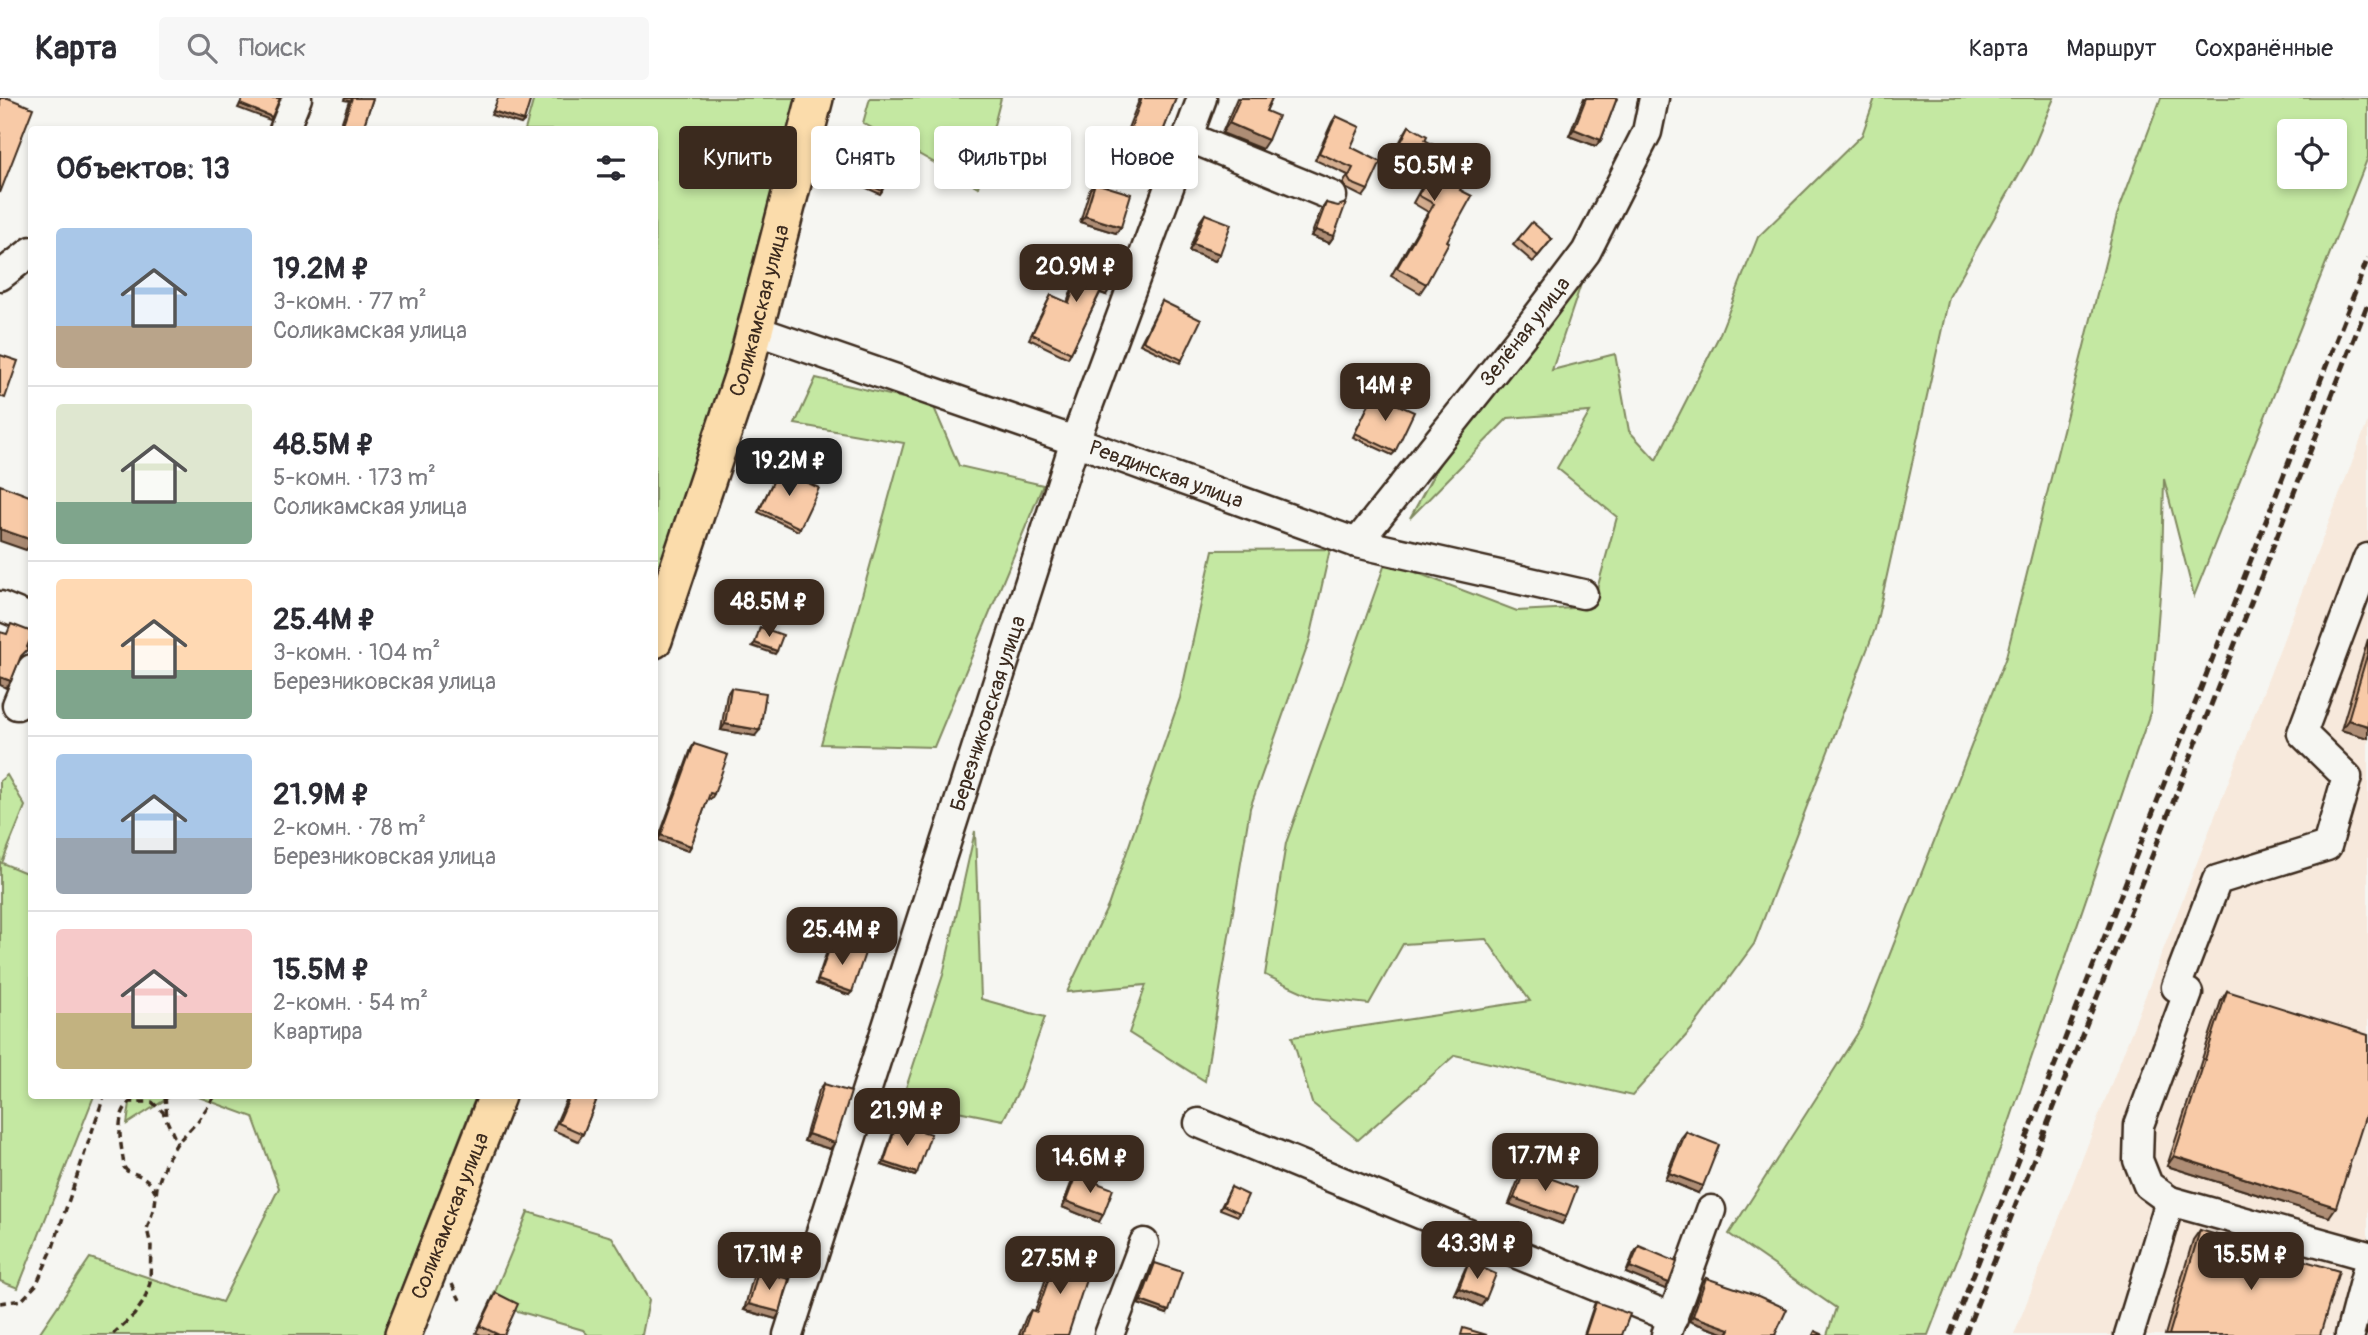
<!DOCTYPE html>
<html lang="ru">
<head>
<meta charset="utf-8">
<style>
  :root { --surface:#fff; --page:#f7f7f7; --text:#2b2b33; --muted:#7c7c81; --line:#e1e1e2; --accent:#3b2a1e }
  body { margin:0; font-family:Pangolin,sans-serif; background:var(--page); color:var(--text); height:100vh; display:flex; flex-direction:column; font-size:26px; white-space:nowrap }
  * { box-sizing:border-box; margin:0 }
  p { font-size:23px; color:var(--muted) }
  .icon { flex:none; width:38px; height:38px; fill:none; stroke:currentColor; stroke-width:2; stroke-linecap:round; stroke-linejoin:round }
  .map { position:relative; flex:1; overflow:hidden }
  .panel { position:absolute; left:28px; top:28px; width:630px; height:973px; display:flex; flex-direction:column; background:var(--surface); border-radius:7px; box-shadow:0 4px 10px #0003 }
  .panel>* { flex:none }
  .guide { position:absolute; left:679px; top:28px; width:665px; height:63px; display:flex; gap:14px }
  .fabs { position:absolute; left:2277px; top:21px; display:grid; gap:14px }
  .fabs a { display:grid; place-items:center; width:70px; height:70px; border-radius:7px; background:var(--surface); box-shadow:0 4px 10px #0003; font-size:35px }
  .price { position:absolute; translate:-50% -60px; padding:0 16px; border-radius:14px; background:var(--accent); color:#fff; font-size:23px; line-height:46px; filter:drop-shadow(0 2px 4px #0008) }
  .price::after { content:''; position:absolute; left:50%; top:42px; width:21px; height:16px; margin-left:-10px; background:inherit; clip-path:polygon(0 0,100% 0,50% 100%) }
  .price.selected { background:#222; color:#fff }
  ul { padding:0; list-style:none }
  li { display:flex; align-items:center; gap:21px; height:175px; padding:0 28px }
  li+li { border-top:2px solid var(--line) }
  li span { display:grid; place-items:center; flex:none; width:196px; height:140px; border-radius:7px; color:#555 }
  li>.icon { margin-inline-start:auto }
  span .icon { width:84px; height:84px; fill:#fffc; stroke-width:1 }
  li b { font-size:30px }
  h2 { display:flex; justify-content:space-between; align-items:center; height:84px; padding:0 28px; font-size:30px }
  .chip { padding:0 24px; border-radius:7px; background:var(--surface); box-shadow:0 4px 10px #0003; font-size:24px; line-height:63px }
  .chip.selected { background:var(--accent); color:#fff }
  header { display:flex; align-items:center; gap:42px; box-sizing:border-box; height:98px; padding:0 35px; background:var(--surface); border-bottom:2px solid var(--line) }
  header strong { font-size:33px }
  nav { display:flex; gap:38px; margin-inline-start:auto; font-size:24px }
  .search { width:490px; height:63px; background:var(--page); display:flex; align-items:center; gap:18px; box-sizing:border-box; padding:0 24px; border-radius:7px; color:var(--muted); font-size:26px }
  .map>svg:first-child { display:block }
  .built { fill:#f7e9dc }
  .green { fill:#c4e8a2; stroke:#808960; stroke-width:2; fill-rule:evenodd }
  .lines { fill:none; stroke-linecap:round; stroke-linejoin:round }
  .minor-casing { stroke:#3b2a1e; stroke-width:33 }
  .major-casing { stroke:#3b2a1e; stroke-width:40 }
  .path { stroke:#3b2a1e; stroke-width:3.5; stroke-dasharray:7 5; stroke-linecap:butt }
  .minor { stroke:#f6f6f2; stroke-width:28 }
  .major { stroke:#fbdcab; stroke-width:35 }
  .rail { stroke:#3b2a1e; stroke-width:5; stroke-dasharray:10 5; stroke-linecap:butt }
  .wall { fill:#d5ae90; stroke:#3b2a1e; stroke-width:2 }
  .shaded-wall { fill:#ae8d75; stroke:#3b2a1e; stroke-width:2 }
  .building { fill:#f8caa7; stroke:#3b2a1e; stroke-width:2 }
  .labels { text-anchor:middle; stroke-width:5; stroke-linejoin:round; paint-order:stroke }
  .street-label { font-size:21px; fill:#3b2a1e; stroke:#f6f6f2 }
</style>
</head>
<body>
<header>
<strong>Карта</strong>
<div class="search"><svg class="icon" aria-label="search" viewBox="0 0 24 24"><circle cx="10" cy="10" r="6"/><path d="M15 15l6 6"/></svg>Поиск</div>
<nav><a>Карта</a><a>Маршрут</a><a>Сохранённые</a></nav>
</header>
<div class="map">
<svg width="2368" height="1237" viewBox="0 0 2368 1237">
  <rect width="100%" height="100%" fill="#f6f6f2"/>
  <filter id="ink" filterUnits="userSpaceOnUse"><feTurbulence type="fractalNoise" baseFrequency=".0143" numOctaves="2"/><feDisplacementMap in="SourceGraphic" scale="14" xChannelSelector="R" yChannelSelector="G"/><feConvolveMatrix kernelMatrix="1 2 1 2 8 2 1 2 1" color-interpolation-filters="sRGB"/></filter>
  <g filter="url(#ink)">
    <!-- built -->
    <path class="built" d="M2368,323V1237H2014Z"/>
    <!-- green -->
    <g class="green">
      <path d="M534,0H802L741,230L655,483L654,32H525Z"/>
      <path d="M870,0H1001L978,89L863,25Z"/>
      <path d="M1875,0H2054L2031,55L1949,199L1875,531L1754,846L1691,932L1632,998L1455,957L1358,1042L1312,1005L1292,939L1530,903L1486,841L1403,846L1369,906L1316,900L1265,877L1286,745L1386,463L1517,513L1592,509L1617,419L1557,370L1590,314L1508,320L1410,420L1476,299L1539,216L1581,186L1552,272L1615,256L1629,333L1656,362L1719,238L1758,139L1862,37Z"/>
      <path d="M2161,0H2368V59L2194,498L2164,381L2162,471L2151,612L2000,1051L1928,1237H1827L1836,1210L1729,1136L1861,930L2006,559L2117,117ZM2289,33H2334V79H2289Z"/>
      <path d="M816,280L933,307L959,368L1043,387L934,649L821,646L904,345L795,326Z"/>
      <path d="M1330,451L1310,541L1250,710L1205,983L1129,935L1146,887L1067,894L1108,808L1180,600L1213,452Z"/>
      <path d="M7,677L25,708L2,765L31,777L32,998H94L18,1190L0,1183V683Z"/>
      <path d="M975,733L981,901L1045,919L1020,990L1003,1022L902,1002L943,877Z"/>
      <path d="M131,998H171L127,1026Z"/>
      <path d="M196,998H476L383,1237H38L90,1160L222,1204L279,1090L253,1019Z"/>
      <path d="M528,1114L612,1139L649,1202L642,1237H588L583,1232L514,1212L492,1201Z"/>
    </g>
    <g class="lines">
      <!-- minor casing -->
      <g class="minor-casing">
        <g id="minor">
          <path d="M284,32L297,0"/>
          <path d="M1188,39L1332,98"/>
          <path d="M0,178L32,153"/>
          <path id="s1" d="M755,232L1075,343L1357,445L1583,496"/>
          <path id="s2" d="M1357,445L1533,224L1586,154L1647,34L1654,0"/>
          <path d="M0,508L32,521"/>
          <path d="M17,607L32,571"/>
          <path d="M1199,1025L1673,1220"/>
          <path d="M2170,1103L2148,1087L2138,1062L2139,1027L2188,895L2176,889L2217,782L2327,748L2347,679L2302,635L2368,460"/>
          <path id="s3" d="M788,1237L1075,343L1202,0"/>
          <path d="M1109,1237L1144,1145"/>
          <path d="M1666,1237L1711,1112"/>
          <path d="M2129,1237L2170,1103L2368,1158"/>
          <path d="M2350,1237L2368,1168"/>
        </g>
      </g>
      <!-- major casing -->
      <g class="major-casing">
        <g id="major">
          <path id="s4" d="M654,542L745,270L815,0"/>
          <path id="s5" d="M403,1237L497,998"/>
        </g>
      </g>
      <!-- path -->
      <g class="path">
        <path d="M165,998L167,1020"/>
        <path d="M156,1095C149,1080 142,1078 127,1073L124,1069C122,1047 113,1020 130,1004H152L163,1014L177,1045"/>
        <path d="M452,1186L460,1202"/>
        <path d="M0,1205L22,1202L36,1187L52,1152L104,998"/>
        <path d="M113,1236L134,1217L144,1203L150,1185L151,1148L147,1131L155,1107L157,1089L166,1063L177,1045L198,1023L215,998"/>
      </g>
      <!-- minor -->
      <use href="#minor" class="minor"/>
      <!-- major -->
      <use href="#major" class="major"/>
      <!-- rail -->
      <g class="rail">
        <path d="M1950,1237L2368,160"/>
        <path d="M1965,1237L2368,205"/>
        <path d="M2366,1237L2368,1229"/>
      </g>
    </g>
    <!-- wall -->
    <g class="wall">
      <path d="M345,0H373L364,27L374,32H339L349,3L344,2Z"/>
      <path d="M1140,0H1176L1158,46L1153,54L1123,43Z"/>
      <path d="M1237,0H1272L1266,13L1262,51L1222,35Z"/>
      <path d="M1584,0H1617L1601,42L1596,48L1569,38Z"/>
      <path d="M1336,18L1351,49L1368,92L1363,99L1347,91L1343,86L1348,77L1315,62L1332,24Z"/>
      <path d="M1409,28L1425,42L1460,92L1447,143L1426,186L1420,195L1391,178L1428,114L1413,105L1426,81L1390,62L1404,36Z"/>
      <path d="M862,34L882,93L880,96L840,78Z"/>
      <path d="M1095,85L1116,135L1080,124L1090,91Z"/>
      <path d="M1326,105L1334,138L1329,145L1311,138L1321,112Z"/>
      <path d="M1205,116L1220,156L1215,163L1189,153L1200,123Z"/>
      <path d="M1518,141H1552L1533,164L1513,147Z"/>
      <path d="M1086,154L1106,197L1100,195L1068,260L1029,241L1051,197L1067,205L1083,159Z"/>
      <path d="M1162,203L1182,262L1180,265L1140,246Z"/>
      <path d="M1374,296L1395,354L1392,357L1353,339Z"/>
      <path d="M779,371L800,430L798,433L758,414Z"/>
      <path d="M2368,541V640L2341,632Z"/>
      <path d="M731,590L755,638L721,632L727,596Z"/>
      <path d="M694,646L714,696L711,701L708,700L691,748L688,753L658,742L691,651Z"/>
      <path d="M832,844L849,897L816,886L829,847Z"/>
      <path d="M2227,893L2329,1119L2167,1068L2221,903Z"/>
      <path d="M824,986L830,1051L804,1043L819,992Z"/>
      <path d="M568,998H598L583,1036L578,1043L553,1032Z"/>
      <path d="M897,1025L917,1075L915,1078L882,1067L895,1028Z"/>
      <path d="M1686,1034L1698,1095L1665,1081L1681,1040Z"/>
      <path d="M1525,1071L1566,1119L1562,1126L1509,1106L1520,1077Z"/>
      <path d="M1076,1077L1099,1124L1062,1109L1072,1083Z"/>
      <path d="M1231,1089L1240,1115L1238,1118L1220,1111Z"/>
      <path d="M2200,1132L2320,1237H2165L2193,1142Z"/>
      <path d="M1639,1148L1665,1191L1626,1175L1634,1155Z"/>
      <path d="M1060,1149L1068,1237H1019L1026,1219L1031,1212L1035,1213L1054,1156Z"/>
      <path d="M1469,1164L1481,1208L1454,1196L1465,1171Z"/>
      <path d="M1155,1165L1167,1216L1138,1206L1153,1168Z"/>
      <path d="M758,1173L780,1214L776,1221L744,1212L753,1179Z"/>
      <path d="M1706,1180L1775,1237H1726V1236L1689,1223L1702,1185Z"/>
      <path d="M496,1195L504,1237H481L476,1235L492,1201Z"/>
      <path d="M1596,1204L1622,1237H1584L1594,1207Z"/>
    </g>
    <!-- shaded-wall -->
    <g class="shaded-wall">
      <path d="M240,6L272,19L270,22L238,10Z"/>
      <path d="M493,13L524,23L521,26L491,17Z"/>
      <path d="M1229,25L1268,42L1262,51L1222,35Z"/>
      <path d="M1574,31L1601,42L1596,48L1569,38Z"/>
      <path d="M1129,35L1158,46L1153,54L1123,43Z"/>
      <path d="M1085,118L1121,129L1116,135L1080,124Z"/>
      <path d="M1316,132L1334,138L1329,145L1311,138Z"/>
      <path d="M1193,146L1220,156L1215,163L1189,153Z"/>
      <path d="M1102,190L1109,192L1106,197L1099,194Z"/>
      <path d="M0,431L32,442V444L26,452L0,443Z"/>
      <path d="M755,545L777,553L775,556L752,548Z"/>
      <path d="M0,579L11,583L6,590L0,587Z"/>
      <path d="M2348,622L2368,628V640L2341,632Z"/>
      <path d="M725,626L760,632L755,638L721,632Z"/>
      <path d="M661,737L691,748L688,753L658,742Z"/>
      <path d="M818,882L852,894L849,897L816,886Z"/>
      <path d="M808,1036L835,1045L830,1051L804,1043Z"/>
      <path d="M2174,1058L2336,1109L2329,1119L2167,1068Z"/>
      <path d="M884,1064L917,1075L915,1078L882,1067Z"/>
      <path d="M1669,1075L1703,1088L1698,1095L1665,1081Z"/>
      <path d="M1514,1100L1566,1119L1562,1126L1509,1106Z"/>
      <path d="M1066,1103L1103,1117L1099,1124L1062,1109Z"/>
      <path d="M1630,1169L1669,1185L1665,1191L1626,1175Z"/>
      <path d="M1459,1190L1486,1201L1481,1208L1454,1196Z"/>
      <path d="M1141,1203L1169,1213L1167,1216L1138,1206Z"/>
      <path d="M749,1206L780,1214L776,1221L744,1212Z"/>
      <path d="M1693,1218L1730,1231L1726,1236L1689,1223Z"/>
    </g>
    <!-- building -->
    <g class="building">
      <path d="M0,0H8L33,10L0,95Z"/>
      <path d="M243,0H280L272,19L240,6Z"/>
      <path d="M352,0H373L364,27L374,32H341Z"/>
      <path d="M498,0H531L524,23L493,13Z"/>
      <path d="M1142,0H1176L1158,46L1129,35Z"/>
      <path d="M1240,0H1272L1266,13L1278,18L1268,42L1229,25Z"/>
      <path d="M1586,0H1617L1601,42L1574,31Z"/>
      <path d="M1336,18L1360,29L1351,49L1381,64L1368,92L1351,85L1348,80L1353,70L1319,55Z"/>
      <path d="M1409,28L1427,38L1425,42L1473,69L1460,92L1472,98L1447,143L1449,144L1426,186L1397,170L1434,106L1418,97L1432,73L1396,54Z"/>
      <path d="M862,34L901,53L882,93L843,74Z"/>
      <path d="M1095,85L1131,96L1121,129L1085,118Z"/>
      <path d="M1326,105L1338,108L1346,105L1334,138L1316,132Z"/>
      <path d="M1205,116L1231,126L1220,156L1193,146Z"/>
      <path d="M1532,124L1552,141L1538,158L1518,141Z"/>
      <path d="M1086,154L1118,165L1109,192L1102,190L1071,255L1032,236L1051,197L1069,205Z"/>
      <path d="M1162,203L1201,222L1182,262L1143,243Z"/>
      <path d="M0,257L18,263L5,300L0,298Z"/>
      <path d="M1374,296L1414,314L1395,354L1355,335Z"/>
      <path d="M779,371L819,390L800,430L760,411Z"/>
      <path d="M0,387L32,399V442L0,431Z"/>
      <path d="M11,526L32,534V537L27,549L29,550L21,558L11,583L0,579V534L7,536Z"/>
      <path d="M760,529L783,537L777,553L755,545Z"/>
      <path d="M2368,554V628L2348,622Z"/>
      <path d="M731,590L766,595L760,632L725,626Z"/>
      <path d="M694,646L728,657L714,696L710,695L691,748L661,737Z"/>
      <path d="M832,844L865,855L852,894L818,882Z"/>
      <path d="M2227,893L2368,937V1010L2336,1109L2174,1058Z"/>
      <path d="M824,986L851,994L835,1045L808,1036Z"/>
      <path d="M570,998H598L583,1036L558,1025Z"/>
      <path d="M897,1025L931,1036L917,1075L884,1064Z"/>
      <path d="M1686,1034L1719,1047L1703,1088L1669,1075Z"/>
      <path d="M1525,1071L1577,1090L1566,1119L1514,1100Z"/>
      <path d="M1076,1077L1113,1091L1103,1117L1066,1103Z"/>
      <path d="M1231,1089L1248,1097L1240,1115L1223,1107Z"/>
      <path d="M2200,1132L2339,1173L2320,1237H2169Z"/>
      <path d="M1639,1148L1677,1164L1669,1185L1630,1169Z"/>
      <path d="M1060,1149L1093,1160L1068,1237H1022L1031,1212L1037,1214Z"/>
      <path d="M1469,1164L1496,1176L1486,1201L1459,1190Z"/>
      <path d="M1155,1165L1182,1174L1169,1213L1141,1203Z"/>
      <path d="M758,1173L789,1181L780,1214L749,1206Z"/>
      <path d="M1706,1180L1756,1197L1787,1211L1775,1237H1727L1730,1231L1693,1218Z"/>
      <path d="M496,1195L518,1206L504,1237H499L480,1228Z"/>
      <path d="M1596,1204L1630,1216L1622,1237H1585Z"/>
      <path d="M1463,1230L1487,1237H1461Z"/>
      <path d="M1815,1233L1824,1237H1813Z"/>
    </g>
  </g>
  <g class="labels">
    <!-- street labels -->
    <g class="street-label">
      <text dy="7" stroke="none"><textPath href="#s4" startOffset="346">Соликамская улица</textPath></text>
      <text dy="7" stroke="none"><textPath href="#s2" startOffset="270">Зелёная улица</textPath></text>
      <text dy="7" stroke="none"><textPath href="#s1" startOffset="436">Ревдинская улица</textPath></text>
      <text dy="7" stroke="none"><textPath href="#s3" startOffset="653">Березниковская улица</textPath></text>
      <text dy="7" stroke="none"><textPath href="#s5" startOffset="128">Соликамская улица</textPath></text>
    </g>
  </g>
</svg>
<div class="fabs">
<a><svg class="icon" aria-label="locate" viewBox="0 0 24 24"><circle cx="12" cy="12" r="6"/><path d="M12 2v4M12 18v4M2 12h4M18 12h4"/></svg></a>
</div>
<b class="price" style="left:1434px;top:105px">50.5M ₽</b>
<b class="price" style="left:1076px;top:206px">20.9M ₽</b>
<b class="price" style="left:1385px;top:325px">14M ₽</b>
<b class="price selected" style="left:789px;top:400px">19.2M ₽</b>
<b class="price" style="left:769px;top:541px">48.5M ₽</b>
<b class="price" style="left:842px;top:869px">25.4M ₽</b>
<b class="price" style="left:907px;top:1050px">21.9M ₽</b>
<b class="price" style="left:1545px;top:1095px">17.7M ₽</b>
<b class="price" style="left:1090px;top:1097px">14.6M ₽</b>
<b class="price" style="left:1477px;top:1183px">43.3M ₽</b>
<b class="price" style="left:769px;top:1194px">17.1M ₽</b>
<b class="price" style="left:2251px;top:1194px">15.5M ₽</b>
<b class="price" style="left:1060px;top:1198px">27.5M ₽</b>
<div class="guide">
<a class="chip selected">Купить</a>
<a class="chip">Снять</a>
<a class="chip">Фильтры</a>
<a class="chip">Новое</a>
</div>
<section class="panel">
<h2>Объектов: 13<svg class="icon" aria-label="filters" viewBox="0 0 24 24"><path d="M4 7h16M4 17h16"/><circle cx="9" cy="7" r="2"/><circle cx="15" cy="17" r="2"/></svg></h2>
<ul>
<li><span style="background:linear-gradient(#a9c7e8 70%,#b9a48a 0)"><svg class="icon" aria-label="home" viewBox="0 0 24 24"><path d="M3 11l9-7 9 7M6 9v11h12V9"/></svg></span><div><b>19.2M ₽</b><p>3-комн. · 77 m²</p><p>Соликамская улица</p></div></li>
<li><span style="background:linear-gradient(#dfe7d0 70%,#7fa58c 0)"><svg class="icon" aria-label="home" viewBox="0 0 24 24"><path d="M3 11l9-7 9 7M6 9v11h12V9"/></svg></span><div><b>48.5M ₽</b><p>5-комн. · 173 m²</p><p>Соликамская улица</p></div></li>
<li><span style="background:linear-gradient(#ffd9b3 65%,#7fa58c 0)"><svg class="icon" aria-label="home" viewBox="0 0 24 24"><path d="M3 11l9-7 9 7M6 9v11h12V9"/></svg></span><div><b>25.4M ₽</b><p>3-комн. · 104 m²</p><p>Березниковская улица</p></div></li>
<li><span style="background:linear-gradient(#a9c7e8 60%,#9aa5b1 0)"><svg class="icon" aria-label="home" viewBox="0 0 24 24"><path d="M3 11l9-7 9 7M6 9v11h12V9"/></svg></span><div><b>21.9M ₽</b><p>2-комн. · 78 m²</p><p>Березниковская улица</p></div></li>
<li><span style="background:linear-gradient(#f6c9c9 60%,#c2b280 0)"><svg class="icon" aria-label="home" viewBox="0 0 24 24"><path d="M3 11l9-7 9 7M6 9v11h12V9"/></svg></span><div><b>15.5M ₽</b><p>2-комн. · 54 m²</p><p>Квартира</p></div></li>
</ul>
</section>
</div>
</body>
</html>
